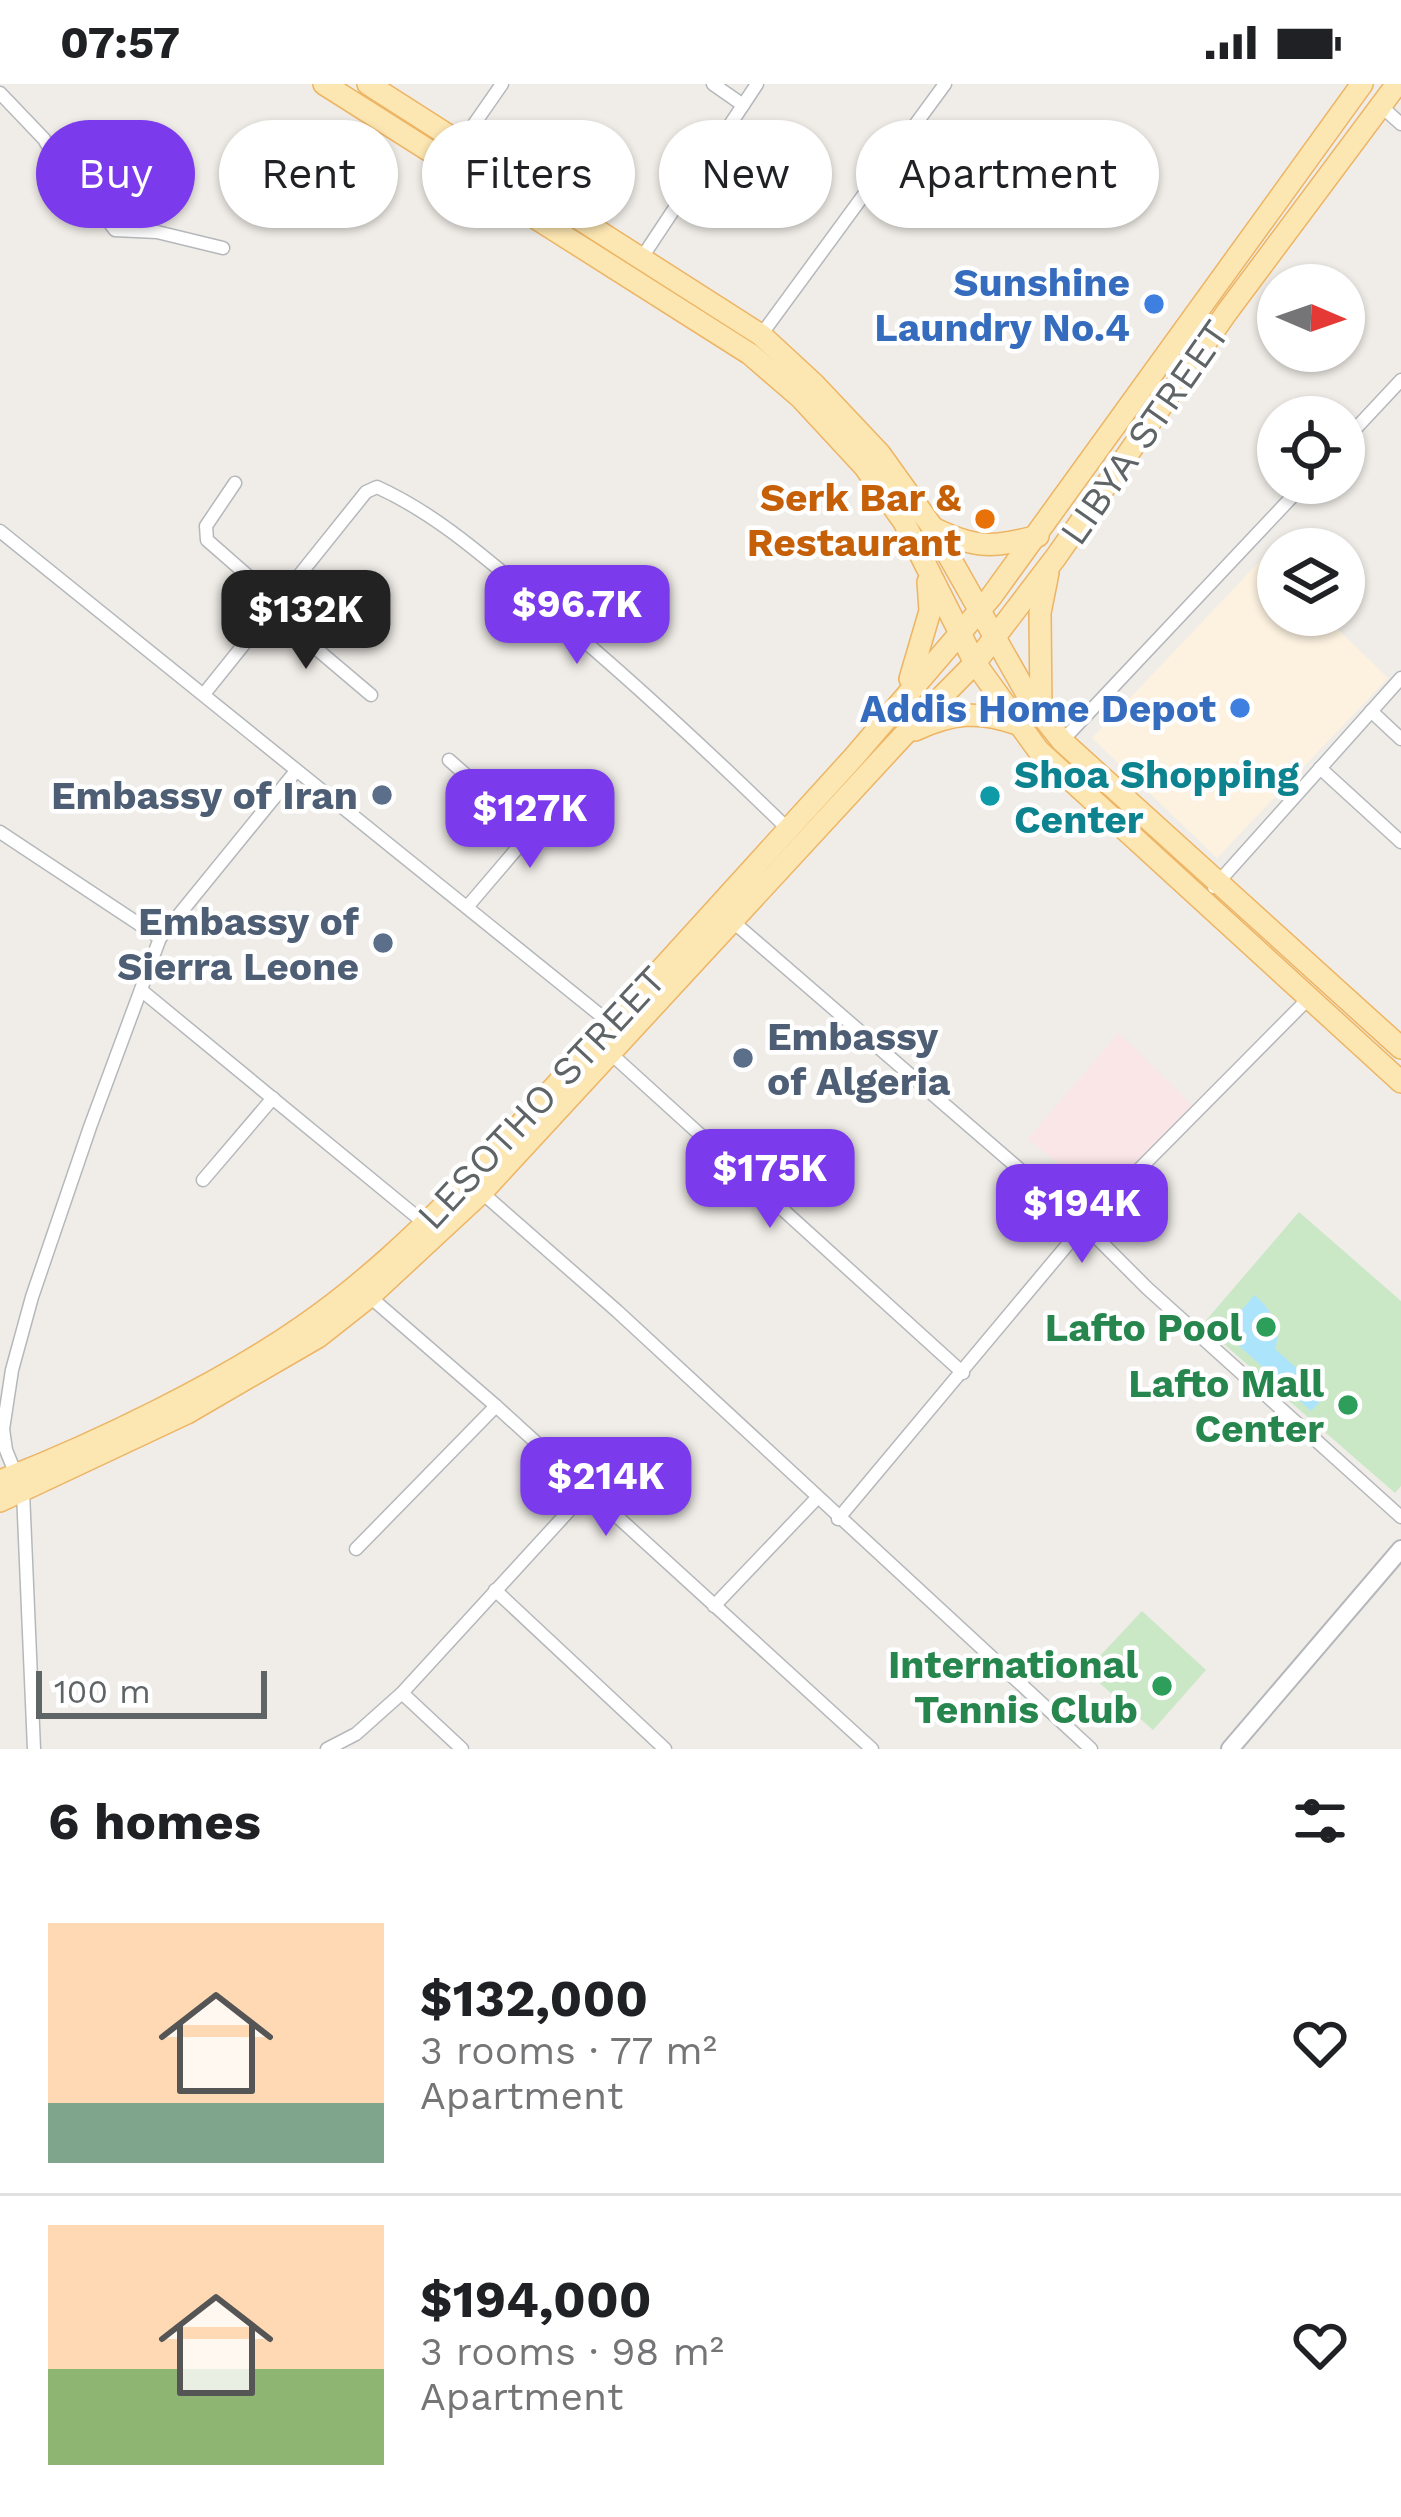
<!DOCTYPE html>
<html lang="en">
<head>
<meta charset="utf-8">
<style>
  :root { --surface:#fff; --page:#f2f2f2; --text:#202124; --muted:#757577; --line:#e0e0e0; --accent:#7c3aed }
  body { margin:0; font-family:"Work Sans",sans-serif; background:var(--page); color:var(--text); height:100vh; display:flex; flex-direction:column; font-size:45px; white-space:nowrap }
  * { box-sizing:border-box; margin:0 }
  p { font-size:39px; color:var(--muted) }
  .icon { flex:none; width:66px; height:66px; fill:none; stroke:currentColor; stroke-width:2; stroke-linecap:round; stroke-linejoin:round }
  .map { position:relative; height:1665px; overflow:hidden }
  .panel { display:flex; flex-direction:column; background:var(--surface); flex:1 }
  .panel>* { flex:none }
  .banner { position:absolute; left:36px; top:36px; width:1329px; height:108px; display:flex; gap:24px }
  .needle { width:78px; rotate:92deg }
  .controls { position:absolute; left:1257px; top:180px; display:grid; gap:24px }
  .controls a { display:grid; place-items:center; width:108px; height:108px; border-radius:50%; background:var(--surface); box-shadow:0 3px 9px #0004; font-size:60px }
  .scale { position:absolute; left:36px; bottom:30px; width:231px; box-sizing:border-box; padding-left:12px; border:6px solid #5f6467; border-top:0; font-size:33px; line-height:42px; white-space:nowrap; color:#5f6467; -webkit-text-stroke:9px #fff; paint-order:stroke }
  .price { position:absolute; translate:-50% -102px; padding:0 27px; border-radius:24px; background:var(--accent); color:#fff; font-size:39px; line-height:78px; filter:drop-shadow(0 3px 6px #0008) }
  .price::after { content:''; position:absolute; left:50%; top:72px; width:36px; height:27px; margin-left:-18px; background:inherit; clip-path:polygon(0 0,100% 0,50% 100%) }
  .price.selected { background:#222; color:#fff }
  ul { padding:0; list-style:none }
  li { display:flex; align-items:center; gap:36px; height:300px; padding:0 48px }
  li+li { border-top:3px solid var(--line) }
  li span { display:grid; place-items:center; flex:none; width:336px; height:240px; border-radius:0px; color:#555 }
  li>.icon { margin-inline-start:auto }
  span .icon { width:144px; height:144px; fill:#fffc; stroke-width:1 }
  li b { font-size:51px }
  h2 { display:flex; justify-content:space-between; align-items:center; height:144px; padding:0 48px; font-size:51px }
  .tag { padding:0 42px; border-radius:54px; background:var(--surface); box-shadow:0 3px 9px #0004; font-size:42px; line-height:108px }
  .tag.selected { background:var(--accent); color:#fff }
  .status { display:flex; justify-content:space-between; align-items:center; height:84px; padding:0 60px; background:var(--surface); direction:ltr }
  .status svg { height:33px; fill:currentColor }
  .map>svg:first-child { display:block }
  .commercial { fill:#fdf2e0 }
  .medical { fill:#fbe6e7 }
  .green { fill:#cae7c6 }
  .water { fill:#ace4fc }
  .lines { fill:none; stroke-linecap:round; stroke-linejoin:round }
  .minor-casing { stroke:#b5b8bb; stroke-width:15 }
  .tertiary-casing { stroke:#b5b8bb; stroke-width:20 }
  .primary-casing { stroke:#edb464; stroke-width:24 }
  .minor { stroke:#fff; stroke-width:12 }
  .tertiary { stroke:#fff; stroke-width:16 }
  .primary { stroke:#fce6b1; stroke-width:21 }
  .shop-dot { fill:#3f7fe0; stroke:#fff; stroke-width:4.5 }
  .food-dot { fill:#e8710a; stroke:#fff; stroke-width:4.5 }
  .service-dot { fill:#5c6f8a; stroke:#fff; stroke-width:4.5 }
  .culture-dot { fill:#0f9aa8; stroke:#fff; stroke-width:4.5 }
  .leisure-dot { fill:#2e9e5b; stroke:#fff; stroke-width:4.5 }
  .labels { text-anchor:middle; stroke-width:9; stroke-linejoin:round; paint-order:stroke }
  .shop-label { font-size:39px; font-weight:bold; fill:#366cbe; stroke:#fff; text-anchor:end }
  .street-label { font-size:39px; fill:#5f6467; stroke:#fff }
  .food-label { font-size:39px; font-weight:bold; fill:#c56008; stroke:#fff; text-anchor:end }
  .culture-label { font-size:39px; font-weight:bold; fill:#0d838f; stroke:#fff; text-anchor:start }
  .service-label { font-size:39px; font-weight:bold; fill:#4e5e75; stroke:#fff; text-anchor:end }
  .leisure-label { font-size:39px; font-weight:bold; fill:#27864d; stroke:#fff; text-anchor:end }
</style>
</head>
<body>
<div class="status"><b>07:57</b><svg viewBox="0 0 49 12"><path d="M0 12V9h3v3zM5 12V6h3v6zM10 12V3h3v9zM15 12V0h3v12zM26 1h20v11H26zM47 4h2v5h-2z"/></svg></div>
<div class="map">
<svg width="1401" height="1665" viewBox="0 0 1401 1665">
  <rect width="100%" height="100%" fill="#f0ede8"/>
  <!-- commercial -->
  <path class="commercial" d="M1263,474L1278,488V531H1323L1388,594L1217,774L1092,654Z"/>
  <!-- medical -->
  <path class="medical" d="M1119,949L1192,1021L1103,1114L1028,1055Z"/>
  <!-- green -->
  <g class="green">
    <path d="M1299,1128L1401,1217V1402L1395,1409L1202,1241Z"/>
    <path d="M1142,1527L1206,1586L1153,1646L1086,1587Z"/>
  </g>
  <!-- water -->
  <path class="water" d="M1254,1211C1271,1224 1282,1244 1275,1265L1327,1311L1311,1327L1224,1248Z"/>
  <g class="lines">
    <!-- minor casing -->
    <g class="minor-casing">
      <g id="minor">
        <path d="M713,0L743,21"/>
        <path d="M0,9L44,55L69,98L88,110L115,146L157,148L223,164"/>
        <path d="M1382,23L1401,40"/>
        <path d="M461,59L502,0"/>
        <path d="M641,175L757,0"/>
        <path d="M761,251L945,0"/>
        <path d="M1344,357L1401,296"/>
        <path d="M235,399L206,442L207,456L279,519"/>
        <path d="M0,447L615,943"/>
        <path d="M273,528L371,611"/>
        <path d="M204,610L366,408L377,403C430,427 475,465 519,502C613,579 704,663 791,748"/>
        <path d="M1371,627L1401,655"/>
        <path d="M1062,657L1305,399"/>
        <path d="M449,676L531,748"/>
        <path d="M1320,684L1401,758"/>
        <path d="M0,748L160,854"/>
        <path d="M1214,803L1401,594"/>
        <path d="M468,822L555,720"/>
        <path d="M731,836L1084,1141L1147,1204L1401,1433"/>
        <path d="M141,906L428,1142"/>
        <path d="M609,968L963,1289"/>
        <path d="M203,1096L273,1014"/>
        <path d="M479,1106L617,1227L1091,1665"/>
        <path d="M369,1212L496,1322L872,1665"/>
        <path d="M838,1435L1084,1141L1309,914"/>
        <path d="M356,1465L496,1322"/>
        <path d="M495,1506L665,1665"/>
        <path d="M714,1522L816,1415"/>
        <path d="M402,1609L462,1665"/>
        <path d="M34,1665L23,1408L6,1366L3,1345L12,1286L32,1213L90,1043L160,854L296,687"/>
        <path d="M327,1665L356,1650L402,1609L588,1406"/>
      </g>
    </g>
    <!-- tertiary casing -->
    <g class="tertiary-casing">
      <path id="tertiary" d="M1230,1665L1401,1465"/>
    </g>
    <!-- primary casing -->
    <g class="primary-casing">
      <g id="primary">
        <path d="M324,0L750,270L801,314L864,382L904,438L975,579L1038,666L1401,998"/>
        <path d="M368,0L761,251L814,300L880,370L933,444L1032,619L1062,657L1401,964"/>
        <path d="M933,444C976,465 993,464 1038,452"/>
        <path d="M910,595L930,527L928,498"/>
        <path d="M1041,625L1040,529L1048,489"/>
        <path d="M915,646C952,629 979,626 1017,640"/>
        <path d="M0,1397C95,1360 220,1300 303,1242C363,1201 418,1148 469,1097L853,674L991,513L1362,0"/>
        <path d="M0,1417L187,1329L318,1253L370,1212L482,1108L902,653L975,579L1056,473L1227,228L1397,0"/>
      </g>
    </g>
    <!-- minor -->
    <use href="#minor" class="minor"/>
    <!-- tertiary -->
    <use href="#tertiary" class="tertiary"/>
    <!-- primary -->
    <use href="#primary" class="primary"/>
  </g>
  <!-- markers -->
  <g class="shop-dot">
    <circle cx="1154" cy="220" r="12"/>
    <circle cx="1240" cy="624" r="12"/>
  </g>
  <circle class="food-dot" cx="985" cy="435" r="12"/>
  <g class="service-dot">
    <circle cx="382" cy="711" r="12"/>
    <circle cx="383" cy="859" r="12"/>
    <circle cx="743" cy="974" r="12"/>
  </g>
  <circle class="culture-dot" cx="990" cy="712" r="12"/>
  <g class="leisure-dot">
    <circle cx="1266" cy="1243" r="12"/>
    <circle cx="1348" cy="1321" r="12"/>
    <circle cx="1162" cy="1602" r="12"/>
  </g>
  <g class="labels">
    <!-- shop labels -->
    <g class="shop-label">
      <text x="1130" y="212">Sunshine<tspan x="1130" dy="45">Laundry No.4</tspan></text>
      <text x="1216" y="638">Addis Home Depot</text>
    </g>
    <!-- street labels -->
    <g class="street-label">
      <text transform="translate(1144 348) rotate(-55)" y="14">LIBYA STREET</text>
      <text transform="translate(541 1013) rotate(-47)" y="14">LESOTHO STREET</text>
    </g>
    <!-- food labels -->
    <g class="food-label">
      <text x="961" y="427">Serk Bar &amp;<tspan x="961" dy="45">Restaurant</tspan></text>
    </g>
    <!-- culture labels -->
    <g class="culture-label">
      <text x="1014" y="704">Shoa Shopping<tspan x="1014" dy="45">Center</tspan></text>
    </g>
    <!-- service labels -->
    <g class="service-label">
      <text x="358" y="725">Embassy of Iran</text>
      <text x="359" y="851">Embassy of<tspan x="359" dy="45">Sierra Leone</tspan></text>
      <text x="767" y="966" text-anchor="start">Embassy<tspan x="767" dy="45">of Algeria</tspan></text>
    </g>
    <!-- leisure labels -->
    <g class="leisure-label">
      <text x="1242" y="1257">Lafto Pool</text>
      <text x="1324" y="1313">Lafto Mall<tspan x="1324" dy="45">Center</tspan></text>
      <text x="1138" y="1594">International<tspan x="1138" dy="45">Tennis Club</tspan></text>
    </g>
  </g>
</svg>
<div class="controls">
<a><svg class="needle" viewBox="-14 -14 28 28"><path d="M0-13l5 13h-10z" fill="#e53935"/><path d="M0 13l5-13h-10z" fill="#757577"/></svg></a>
<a><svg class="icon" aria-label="locate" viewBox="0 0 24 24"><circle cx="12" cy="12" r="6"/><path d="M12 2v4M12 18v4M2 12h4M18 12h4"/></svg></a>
<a><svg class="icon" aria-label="layers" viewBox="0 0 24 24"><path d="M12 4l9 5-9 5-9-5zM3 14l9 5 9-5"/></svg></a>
</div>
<div class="scale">100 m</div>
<b class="price" style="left:577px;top:583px">$96.7K</b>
<b class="price selected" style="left:306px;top:588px">$132K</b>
<b class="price" style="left:530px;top:787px">$127K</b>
<b class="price" style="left:770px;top:1147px">$175K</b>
<b class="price" style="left:1082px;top:1182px">$194K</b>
<b class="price" style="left:606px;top:1455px">$214K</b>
<div class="banner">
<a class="tag selected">Buy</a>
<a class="tag">Rent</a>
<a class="tag">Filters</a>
<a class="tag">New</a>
<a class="tag">Apartment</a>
</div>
</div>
<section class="panel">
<h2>6 homes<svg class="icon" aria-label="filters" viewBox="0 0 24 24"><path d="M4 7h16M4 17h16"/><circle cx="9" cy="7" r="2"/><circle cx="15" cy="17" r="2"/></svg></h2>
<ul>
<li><span style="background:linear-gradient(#ffd9b3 75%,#7fa58c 0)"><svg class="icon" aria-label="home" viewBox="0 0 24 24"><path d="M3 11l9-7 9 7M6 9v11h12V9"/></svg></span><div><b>$132,000</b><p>3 rooms · 77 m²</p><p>Apartment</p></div><svg class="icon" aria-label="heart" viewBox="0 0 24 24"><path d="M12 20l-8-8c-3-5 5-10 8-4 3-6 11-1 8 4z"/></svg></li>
<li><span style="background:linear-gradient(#ffd9b3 60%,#8fb573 0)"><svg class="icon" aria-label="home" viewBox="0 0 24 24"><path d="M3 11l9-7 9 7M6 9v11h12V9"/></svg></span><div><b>$194,000</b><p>3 rooms · 98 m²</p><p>Apartment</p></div><svg class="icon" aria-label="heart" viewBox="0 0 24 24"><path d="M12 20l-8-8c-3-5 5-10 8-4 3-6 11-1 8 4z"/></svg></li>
</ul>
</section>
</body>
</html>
